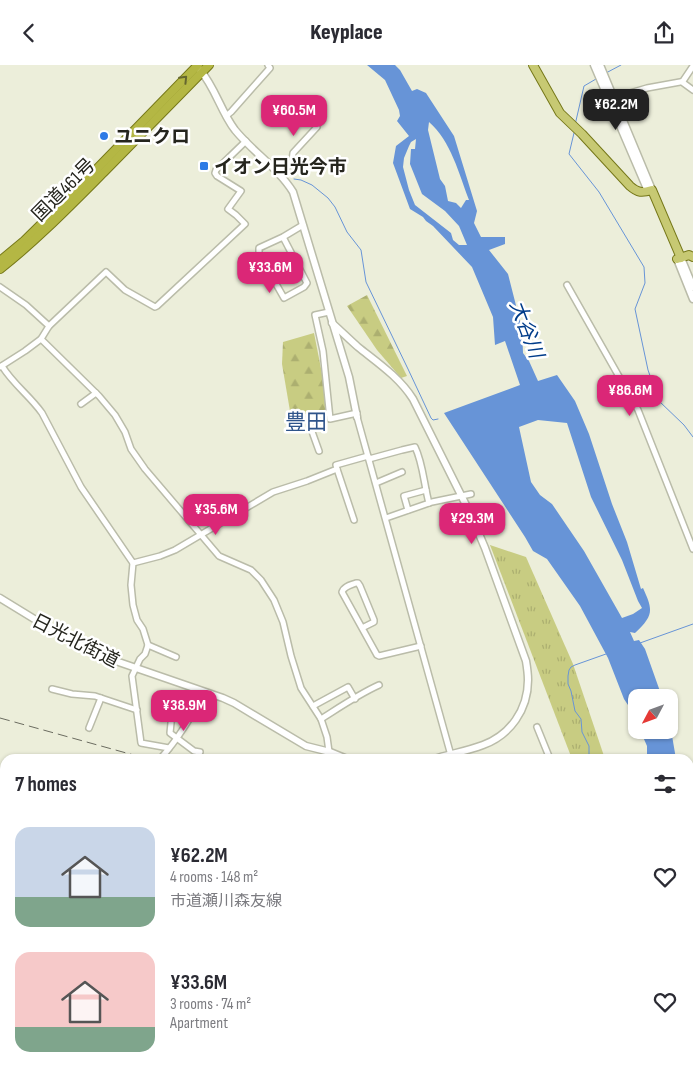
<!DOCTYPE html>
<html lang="en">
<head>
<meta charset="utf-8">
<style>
  :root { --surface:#fff; --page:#f7f7f7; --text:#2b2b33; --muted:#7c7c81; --accent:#db2777 }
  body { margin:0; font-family:"Sofia Sans Condensed","Noto Sans JP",sans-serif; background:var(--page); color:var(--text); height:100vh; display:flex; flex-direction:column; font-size:19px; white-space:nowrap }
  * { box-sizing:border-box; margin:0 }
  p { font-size:16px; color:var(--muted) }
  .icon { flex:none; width:28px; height:28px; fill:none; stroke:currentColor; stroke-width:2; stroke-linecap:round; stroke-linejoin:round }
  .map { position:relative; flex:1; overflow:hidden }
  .drawer { position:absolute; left:0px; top:689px; width:694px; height:321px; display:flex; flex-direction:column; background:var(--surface); border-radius:15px 15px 0 0; box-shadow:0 1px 4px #0004 }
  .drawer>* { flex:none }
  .needle { width:32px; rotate:229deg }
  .controls { position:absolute; left:628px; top:624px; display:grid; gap:10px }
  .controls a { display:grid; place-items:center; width:50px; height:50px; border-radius:10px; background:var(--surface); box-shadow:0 1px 4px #0004; font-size:25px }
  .price { position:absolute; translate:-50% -42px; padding:0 11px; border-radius:10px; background:var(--accent); color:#fff; font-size:16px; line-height:32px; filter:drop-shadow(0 1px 2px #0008) }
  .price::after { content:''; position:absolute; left:50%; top:30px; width:15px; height:11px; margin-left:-8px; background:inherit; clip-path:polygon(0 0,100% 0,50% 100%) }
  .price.on { background:#222; color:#fff }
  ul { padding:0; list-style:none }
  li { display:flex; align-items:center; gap:15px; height:125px; padding:0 15px }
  li span { display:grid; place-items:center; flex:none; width:140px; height:100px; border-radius:15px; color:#555 }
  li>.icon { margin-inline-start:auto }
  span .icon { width:60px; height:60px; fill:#fffc; stroke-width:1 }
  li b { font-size:21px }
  h2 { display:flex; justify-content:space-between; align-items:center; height:60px; padding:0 15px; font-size:21px }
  header { display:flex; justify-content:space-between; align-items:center; height:65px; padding:0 15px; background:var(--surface); font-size:22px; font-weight:800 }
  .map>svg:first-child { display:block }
  .forest { fill:url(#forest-firs) }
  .park { fill:url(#park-tufts) }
  .water { fill:#6794d7; fill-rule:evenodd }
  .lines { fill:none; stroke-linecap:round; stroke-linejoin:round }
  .stream { stroke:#6794d7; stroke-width:1 }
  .minor-casing { stroke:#babca9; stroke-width:8 }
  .tertiary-casing { stroke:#babca9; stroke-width:9 }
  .secondary-casing { stroke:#babca9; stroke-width:9 }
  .primary-casing { stroke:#767819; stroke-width:10 }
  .trunk-casing { stroke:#767819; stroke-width:10 }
  .minor { stroke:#fff; stroke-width:5 }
  .tertiary { stroke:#fff; stroke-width:6 }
  .secondary { stroke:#e3e4b9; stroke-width:7 }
  .primary { stroke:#c7c973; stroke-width:8 }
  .trunk { stroke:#b4b744; stroke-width:8 }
  .rail { stroke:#6b6c60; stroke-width:1; stroke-dasharray:10 5; stroke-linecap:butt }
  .oneway { stroke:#65672f }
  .poi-dot { fill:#2e7ae6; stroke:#fff; stroke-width:2 }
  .labels { text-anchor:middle; stroke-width:5; stroke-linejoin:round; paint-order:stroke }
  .poi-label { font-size:19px; font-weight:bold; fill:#25251e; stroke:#fff; text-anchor:start }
  .street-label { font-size:19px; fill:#25251e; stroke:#fff }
  .water-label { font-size:20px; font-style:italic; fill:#003c8a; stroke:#fff }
  .quarter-label { font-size:21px; fill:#2f548a; stroke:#fff }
</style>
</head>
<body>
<header><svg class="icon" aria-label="back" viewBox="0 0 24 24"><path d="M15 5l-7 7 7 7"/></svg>Keyplace<svg class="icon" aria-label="share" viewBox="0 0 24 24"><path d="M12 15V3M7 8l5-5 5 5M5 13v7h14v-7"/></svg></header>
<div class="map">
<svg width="693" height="1009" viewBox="0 0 693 1009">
  <defs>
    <pattern id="forest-firs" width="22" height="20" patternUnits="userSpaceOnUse" patternTransform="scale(1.25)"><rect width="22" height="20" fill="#c8cc82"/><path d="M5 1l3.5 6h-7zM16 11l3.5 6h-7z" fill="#acaf70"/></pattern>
    <pattern id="park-tufts" width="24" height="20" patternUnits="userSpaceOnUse" patternTransform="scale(1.25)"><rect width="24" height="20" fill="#c8cc82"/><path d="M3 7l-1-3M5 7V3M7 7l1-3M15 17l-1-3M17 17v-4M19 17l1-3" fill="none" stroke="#acaf70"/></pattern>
  </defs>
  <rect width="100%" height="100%" fill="#eceeda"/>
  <!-- forest -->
  <g class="forest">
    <path d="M367,230L407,311L401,313L377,285L347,241Z"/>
    <path d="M314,268L329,344L291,352L282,299L283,277Z"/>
  </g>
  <!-- park -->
  <g class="park">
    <path d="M490,480L526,492L573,599L605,694H572Z"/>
    <path d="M690,923L693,932V1009H667L665,1005H689V924Z"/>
  </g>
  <!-- water -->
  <g class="water">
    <path d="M367,0H395L400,5L412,26L417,24L426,28L454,71L477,146L474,158L481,172H505V179L489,185L508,209L522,264L523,288L529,296L538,316L557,310L575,336L589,369L612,439L627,477L641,524L643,523C653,545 654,550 635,568L630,567L634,576L639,575L645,584L662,632H636V657L632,646L624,634L608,593L580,541L547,494L533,486L525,472L444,348L520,320L505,276L495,280L493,252L472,202L433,161L426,156L423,152L410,144L393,98L396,81L409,71L397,56L400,51L399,45L385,15ZM429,57C451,76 459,109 469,135H466L461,143L456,138L448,136L445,121L440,114L428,65ZM416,74L415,84H411L410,99L422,129L445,146L459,161L467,180H459L453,175L451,168L415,140L409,125L403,102L404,93L409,81L411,77ZM538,355L567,358L591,432L622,495L638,536L642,543L633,549L622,553L584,486L552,439L540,430L531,417L519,362Z"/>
    <path d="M669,653L676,694H647V681L640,665H669Z"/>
    <path d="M689,737L693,748V839L691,835L692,812L689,804Z"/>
  </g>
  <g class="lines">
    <!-- stream -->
    <g class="stream">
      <path d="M606,8L621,0"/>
      <path d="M575,60L584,21L596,14"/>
      <path d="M574,68L569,89L599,127L644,202L645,218L635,244L648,305L659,336L684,360L693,372"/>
      <path d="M294,114L301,115L312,120L328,133L335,142L347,167L361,185L366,217L408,304L431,353L433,355L438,354"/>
      <path d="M640,578L693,559"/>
      <path d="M589,694V681L582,667L581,654L575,646L571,626L568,619V611L569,605L571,602L575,600L606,589"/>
      <path d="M0,833H5"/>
      <path d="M0,935L2,943L0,949"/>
      <path d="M0,968L2,975L5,1009"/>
      <path d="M362,1005L365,1009"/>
    </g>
    <!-- minor casing -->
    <g class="minor-casing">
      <g id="minor">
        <path d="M682,17L693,25"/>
        <path d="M613,33L647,23L680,17L683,16L693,1"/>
        <path d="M226,51L231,47L270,3L268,0"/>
        <path d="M280,110L292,96L293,88L317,62"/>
        <path d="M283,172L307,218L304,222L284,233L259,189V183L283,172L303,160"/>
        <path d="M567,220L638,345L693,484"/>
        <path d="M0,222L26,240L49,261"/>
        <path d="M329,247L315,250L323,286L330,354L357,348"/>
        <path d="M41,274L99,331L115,350L125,367L131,384L145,404L219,491L251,505L261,515L274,535L283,557L291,591L301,623L321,654L327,672L330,694"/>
        <path d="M2,301C13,319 30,331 42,348L81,422L133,498L131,520L133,540L137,555L143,564L148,580L145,589L140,594L132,611L141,678L169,683"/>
        <path d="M0,302L25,286L41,274L49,261L106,207L125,225L155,242L157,241L245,159L236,150L228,144L241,126L217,111L215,108L216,105L246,76"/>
        <path d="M81,339L96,328"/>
        <path d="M357,352L452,694"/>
        <path d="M319,386L310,361L312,352L329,348"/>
        <path d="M369,394L402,385L415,382C423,398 424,420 429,438"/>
        <path d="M337,404L354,455"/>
        <path d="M376,418L402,407"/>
        <path d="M408,445L404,431L426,425"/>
        <path d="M386,453L432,437L471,429"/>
        <path d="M133,498L160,491L175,485L273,427L307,416L337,404L336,400L368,391"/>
        <path d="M362,563L374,557V555L360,521L358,518H356C351,520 344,521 342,527L377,590L379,591L421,581"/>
        <path d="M148,580L176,592"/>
        <path d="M52,624L72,629L95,631L137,645"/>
        <path d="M313,641L348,622L355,634"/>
        <path d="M172,648L170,668L194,686L200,687"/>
        <path d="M321,654C340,642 359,629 379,620"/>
        <path d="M537,662L550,694"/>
        <path d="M89,663L101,633"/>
        <path d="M161,693C179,673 192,650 205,627"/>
        <path d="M30,1005L38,1009"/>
        <path d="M136,1005L145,1009"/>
        <path d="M481,1005L488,1009"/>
        <path d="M19,1009L21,1005"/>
        <path d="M62,1009L64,1005"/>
        <path d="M89,1009L91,1005"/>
        <path d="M116,1009L118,1005"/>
        <path d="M397,1009L399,1005"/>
        <path d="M450,1009L457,1005"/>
        <path d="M607,1009L609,1005"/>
      </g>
    </g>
    <!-- tertiary casing -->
    <g class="tertiary-casing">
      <g id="tertiary">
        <path d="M594,0L648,126"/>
        <path d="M600,0L652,125"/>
        <path d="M200,5C215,22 221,47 235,65C253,87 278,103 293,127L349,312L357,352"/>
        <path d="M681,193L693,222"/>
        <path d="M677,194L693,234"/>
        <path d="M332,258C341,266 349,274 358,282C378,298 399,312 413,334L471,450L485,483L526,596C527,602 528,609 528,615C528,645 510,670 483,680C467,686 450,689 434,694"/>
        <path d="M0,533L62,571L107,593L223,633L234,638L306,681L330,687L347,694"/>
      </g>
    </g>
    <!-- secondary casing -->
    <g class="secondary-casing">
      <path id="secondary" d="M302,1005L304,1009"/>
    </g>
    <!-- primary casing -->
    <g class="primary-casing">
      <g id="primary">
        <path d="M533,0L560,48L582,69L630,121C638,128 642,128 652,125L681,193"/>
        <path d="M677,194L689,190L693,192"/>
      </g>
    </g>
    <!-- trunk casing -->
    <g class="trunk-casing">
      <g id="trunk">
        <path d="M0,196L24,176L82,119L198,0"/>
        <path d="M0,204C37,175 71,140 104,107C139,71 174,36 209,0"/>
        <path d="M0,797H5"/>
        <path d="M0,855H5"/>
        <path d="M0,861H5"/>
        <path d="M689,954L693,952"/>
        <path d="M689,959L693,958"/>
      </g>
    </g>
    <!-- minor -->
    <use href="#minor" class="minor"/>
    <!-- tertiary -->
    <use href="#tertiary" class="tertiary"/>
    <!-- secondary -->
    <use href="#secondary" class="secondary"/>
    <!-- primary -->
    <use href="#primary" class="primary"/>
    <!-- trunk -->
    <use href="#trunk" class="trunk"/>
    <!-- rail -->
    <g class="rail">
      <path d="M0,653L148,694"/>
      <path d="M689,746L693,744"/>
    </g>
  </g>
  <!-- one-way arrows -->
  <defs><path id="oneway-chevron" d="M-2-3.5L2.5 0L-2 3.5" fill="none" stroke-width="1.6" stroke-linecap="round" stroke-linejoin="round" transform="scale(1.25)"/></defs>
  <use class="oneway" href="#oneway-chevron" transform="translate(184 14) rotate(-46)"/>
  <!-- markers -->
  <g class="poi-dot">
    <circle cx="104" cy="71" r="5"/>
    <rect x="199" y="96" width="10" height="10" rx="2.5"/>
  </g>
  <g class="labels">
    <!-- poi labels -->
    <g class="poi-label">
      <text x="114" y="78">ユニクロ</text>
      <text x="214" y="108">イオン日光今市</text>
    </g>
    <!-- street labels -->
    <g class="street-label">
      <text transform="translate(63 124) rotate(-45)" y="7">国道461号</text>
      <text transform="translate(76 575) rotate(27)" y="7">日光北街道</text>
    </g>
    <!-- water labels -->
    <g class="water-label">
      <text transform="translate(527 264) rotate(69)" y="7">大谷川</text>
    </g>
    <!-- quarter labels -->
    <g class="quarter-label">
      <text x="306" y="364">豊田</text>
    </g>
  </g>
</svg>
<div class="controls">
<a><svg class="needle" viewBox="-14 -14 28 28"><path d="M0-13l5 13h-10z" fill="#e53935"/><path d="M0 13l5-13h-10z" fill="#7c7c81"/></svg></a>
</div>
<b class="price on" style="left:616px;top:66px">¥62.2M</b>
<b class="price" style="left:294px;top:72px">¥60.5M</b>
<b class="price" style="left:270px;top:229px">¥33.6M</b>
<b class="price" style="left:630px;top:352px">¥86.6M</b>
<b class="price" style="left:216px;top:471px">¥35.6M</b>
<b class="price" style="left:472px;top:480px">¥29.3M</b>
<b class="price" style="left:184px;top:667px">¥38.9M</b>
<section class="drawer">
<h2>7 homes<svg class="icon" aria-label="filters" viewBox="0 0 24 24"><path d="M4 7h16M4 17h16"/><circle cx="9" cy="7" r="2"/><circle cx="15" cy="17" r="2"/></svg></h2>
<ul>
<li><span style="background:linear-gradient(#c9d6e8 70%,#7fa58c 0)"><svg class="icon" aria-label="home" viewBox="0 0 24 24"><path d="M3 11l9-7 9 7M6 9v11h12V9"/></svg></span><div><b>¥62.2M</b><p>4 rooms · 148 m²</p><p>市道瀬川森友線</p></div><svg class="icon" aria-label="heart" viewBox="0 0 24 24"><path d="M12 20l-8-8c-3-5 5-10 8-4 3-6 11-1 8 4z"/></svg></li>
<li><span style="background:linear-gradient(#f6c9c9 75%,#7fa58c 0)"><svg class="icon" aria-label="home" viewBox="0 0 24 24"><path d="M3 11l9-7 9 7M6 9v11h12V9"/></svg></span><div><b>¥33.6M</b><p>3 rooms · 74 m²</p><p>Apartment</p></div><svg class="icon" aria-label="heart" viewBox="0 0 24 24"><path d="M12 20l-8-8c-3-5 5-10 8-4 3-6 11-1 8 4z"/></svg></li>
</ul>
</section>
</div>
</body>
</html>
